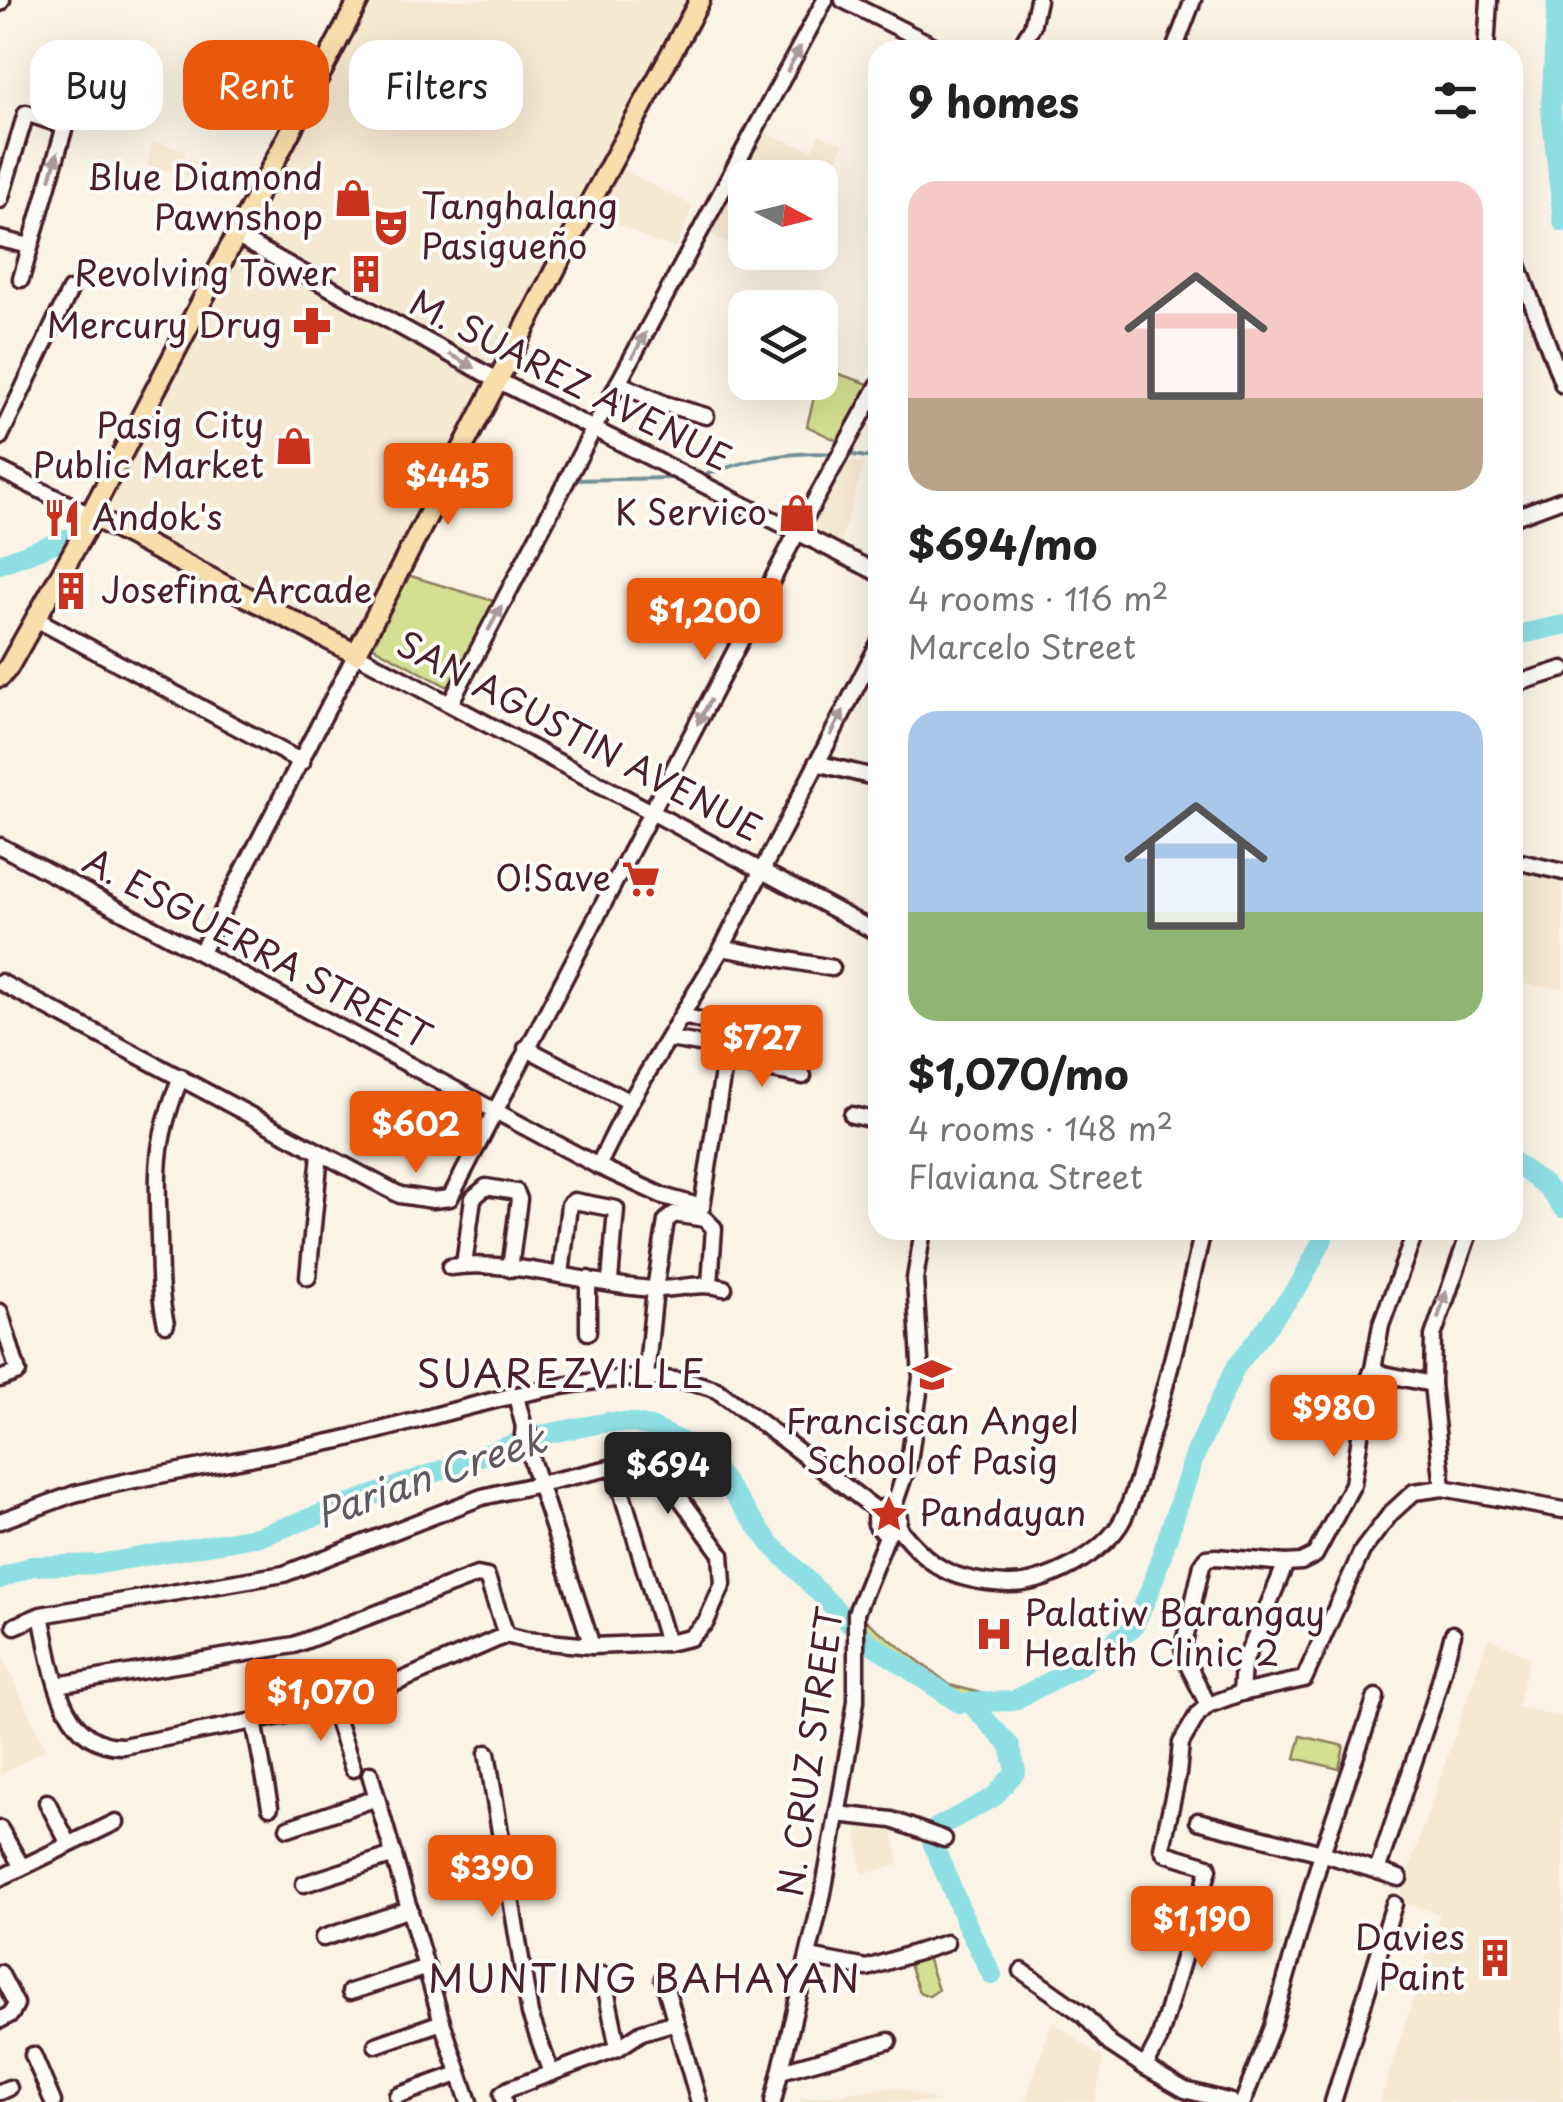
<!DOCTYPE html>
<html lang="en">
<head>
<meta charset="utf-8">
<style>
  :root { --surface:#fff; --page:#f6f6f6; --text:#222; --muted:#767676; --accent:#ea580c }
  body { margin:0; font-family:"Playpen Sans",sans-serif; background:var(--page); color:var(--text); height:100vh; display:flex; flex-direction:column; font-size:38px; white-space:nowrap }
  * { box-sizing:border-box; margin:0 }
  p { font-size:32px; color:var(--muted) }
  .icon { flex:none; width:55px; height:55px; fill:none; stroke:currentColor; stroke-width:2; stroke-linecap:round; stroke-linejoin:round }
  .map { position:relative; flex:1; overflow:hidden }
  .panel { position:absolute; left:868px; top:40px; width:655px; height:1200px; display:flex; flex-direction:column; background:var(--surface); border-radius:30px; box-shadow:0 10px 40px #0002 }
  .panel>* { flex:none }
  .hud { position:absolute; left:30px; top:40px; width:688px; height:90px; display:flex; gap:20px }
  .needle { width:65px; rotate:97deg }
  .buttons { position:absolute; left:728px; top:160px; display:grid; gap:20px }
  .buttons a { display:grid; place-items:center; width:110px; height:110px; border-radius:20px; background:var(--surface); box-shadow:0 10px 40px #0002; font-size:50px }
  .price { position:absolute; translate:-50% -85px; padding:0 22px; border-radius:10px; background:var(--accent); color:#fff; font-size:32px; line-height:65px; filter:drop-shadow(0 2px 5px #0008) }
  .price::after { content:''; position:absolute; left:50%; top:60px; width:30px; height:22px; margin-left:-15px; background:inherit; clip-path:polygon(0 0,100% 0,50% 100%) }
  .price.selected { background:#222; color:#fff }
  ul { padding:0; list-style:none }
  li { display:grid; align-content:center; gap:20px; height:530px; padding:0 40px }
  li span { display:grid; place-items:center; height:310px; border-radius:30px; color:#555 }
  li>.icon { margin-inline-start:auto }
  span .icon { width:180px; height:180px; fill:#fffc; stroke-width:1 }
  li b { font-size:42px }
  h2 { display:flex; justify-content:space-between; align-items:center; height:120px; padding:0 40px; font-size:42px }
  .tag { padding:0 35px; border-radius:30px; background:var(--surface); box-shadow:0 10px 40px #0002; font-size:35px; line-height:90px }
  .tag.selected { background:var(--accent); color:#fff }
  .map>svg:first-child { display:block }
  .built { fill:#f6e9d1 }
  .green { fill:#d3df91; stroke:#8e7f5e; stroke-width:2.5 }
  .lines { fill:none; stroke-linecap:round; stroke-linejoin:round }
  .stream { stroke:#73929a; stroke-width:4 }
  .river { stroke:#8edfe4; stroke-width:20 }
  .minor-casing { stroke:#4a1f2b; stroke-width:21 }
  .major-casing { stroke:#4a1f2b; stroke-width:25 }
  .minor { stroke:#fdfcf7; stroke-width:14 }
  .major { stroke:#f8deab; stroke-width:18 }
  .oneway { fill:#ac999b }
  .labels { text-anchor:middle; stroke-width:8; stroke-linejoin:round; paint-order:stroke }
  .poi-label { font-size:35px; fill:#4a1f2b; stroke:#fdfcf7; text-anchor:end }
  .street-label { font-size:35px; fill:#4a1f2b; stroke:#fdfcf7 }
  .neighbourhood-label { font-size:38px; letter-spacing:2.5px; fill:#4a1f2b; stroke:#fdfcf7 }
  .water-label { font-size:38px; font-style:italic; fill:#5e5962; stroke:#fdfcf7 }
</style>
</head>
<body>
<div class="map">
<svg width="1563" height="2102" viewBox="0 0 1563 2102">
  <rect width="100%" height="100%" fill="#faf3e6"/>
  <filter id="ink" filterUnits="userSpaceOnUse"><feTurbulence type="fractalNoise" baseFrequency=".01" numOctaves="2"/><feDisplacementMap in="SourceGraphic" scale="20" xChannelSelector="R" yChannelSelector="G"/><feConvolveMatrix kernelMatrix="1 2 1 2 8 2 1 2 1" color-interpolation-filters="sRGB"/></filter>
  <g filter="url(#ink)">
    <!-- built -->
    <g class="built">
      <path d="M369,0H692L504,350L487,362L255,238L253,221Z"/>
      <path d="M761,132L813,150L819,135L843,144L822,207L820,178L752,177L740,172Z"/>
      <path d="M153,142L185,150L184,158L207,164L203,180L147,166Z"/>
      <path d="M621,169L693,206L676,248L652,241L598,214Z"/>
      <path d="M722,202L745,212V250L706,232Z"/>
      <path d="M241,246L484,381L351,642L104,511Z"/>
      <path d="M847,460L864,464L840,544L812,528Z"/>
      <path d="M1512,871L1563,884V989L1513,983Z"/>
      <path d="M1488,1638L1530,1657L1517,1707L1563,1717V2102H1380L1440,1914L1398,1901Z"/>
      <path d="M0,1651L46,1749L0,1775Z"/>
      <path d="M855,1818L892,1827L899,1865L862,1874Z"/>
      <path d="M1052,2021L1104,2060L1094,2102H1025Z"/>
      <path d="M896,2087L940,2102H801V2099Z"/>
    </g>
    <!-- green -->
    <g class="green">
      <path d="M821,368L869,384L840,442L807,426Z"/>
      <path d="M404,574L497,602L450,688L368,644Z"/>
      <path d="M865,1620L950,1685L984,1694L983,1699C934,1698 901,1657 864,1628Z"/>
      <path d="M1301,1736L1344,1746L1339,1769L1295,1758Z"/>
      <path d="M926,1954L938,1990L929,1996L919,1992L907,1959Z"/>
    </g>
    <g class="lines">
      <!-- stream -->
      <g class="stream">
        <path d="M848,454L878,459"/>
        <path d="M708,474C752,458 792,451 838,454"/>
        <path d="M572,480L672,478"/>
      </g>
      <!-- river -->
      <g class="river">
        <path d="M1557,0L1551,109L1563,222"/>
        <path d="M0,564L66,539"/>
        <path d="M1512,636L1563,625"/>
        <path d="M1512,1161L1546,1186L1563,1208"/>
        <path d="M0,1579L32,1566L99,1564L261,1536L535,1436L608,1422L631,1423L651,1427L701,1451L770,1543L866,1640L959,1703L1013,1701L1079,1666L1133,1628L1150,1590L1195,1455L1235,1368L1300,1284L1323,1239V1230"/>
        <path d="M970,1703L1010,1746L1016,1771L994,1797L936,1828L932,1842L968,1927L992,1975"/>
      </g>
      <!-- minor casing -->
      <g class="minor-casing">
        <g id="minor">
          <path d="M843,0L942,50"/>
          <path d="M0,3L2,0"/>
          <path d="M1018,50L1032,27L1038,0"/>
          <path d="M1174,50L1193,0"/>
          <path d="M1486,50L1489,0"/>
          <path d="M0,200L26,113L65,126L21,279"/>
          <path d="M238,237L497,380L878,573"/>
          <path d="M0,239L30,246"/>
          <path d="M1512,249L1563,385"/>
          <path d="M618,383L665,404L706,416"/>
          <path d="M0,437L70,290"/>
          <path d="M0,470L90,515"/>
          <path d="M1512,518L1563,499"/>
          <path d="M36,619L302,762"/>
          <path d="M1512,685L1563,669"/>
          <path d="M450,704L593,430L825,0"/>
          <path d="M816,763L878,778"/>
          <path d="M0,846L598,1166L663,1196L702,1207L726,1052L724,1048L669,1039"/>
          <path d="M1512,860L1563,872"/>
          <path d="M722,948L832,968"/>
          <path d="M201,952L356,654L878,933"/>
          <path d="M0,982L400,1195L433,1200L450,1198L792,542L878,386"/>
          <path d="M683,1016L800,1045"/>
          <path d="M526,1048L630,1102"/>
          <path d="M726,1061L803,1076"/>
          <path d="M852,1115L878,1121"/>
          <path d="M598,1166L630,1102L722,948L878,645"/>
          <path d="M464,1265L473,1198L486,1187L516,1192L519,1199L510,1269"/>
          <path d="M450,1267C515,1258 589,1286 654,1289C678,1290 700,1281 724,1288"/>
          <path d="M561,1275L569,1205L574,1201L616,1209L610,1281"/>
          <path d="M308,1277L320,1154"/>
          <path d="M0,1312L18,1372L0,1379"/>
          <path d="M166,1324C159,1295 160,1268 159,1238C157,1170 154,1143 181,1077"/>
          <path d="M588,1332V1279"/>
          <path d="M1373,1369L1384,1374L1432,1384"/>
          <path d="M646,1377L655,1289L666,1221L674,1214L705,1219L714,1228L710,1284"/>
          <path d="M516,1396L524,1427L528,1432"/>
          <path d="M524,1427L523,1434L592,1646"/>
          <path d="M614,1467L667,1643"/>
          <path d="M1443,1488L1432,1384L1433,1336L1470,1230"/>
          <circle cx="887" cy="1519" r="12"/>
          <path d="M893,1508L909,1462L921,1378L915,1279L923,1230"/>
          <path d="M0,1521L74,1494L110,1485C185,1469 260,1457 335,1441C440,1419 616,1351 717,1390L878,1511"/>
          <path d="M897,1526C930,1568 952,1581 1007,1584C1045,1586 1106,1553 1123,1519C1135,1495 1142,1465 1150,1439C1171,1370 1187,1300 1203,1230"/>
          <path d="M15,1626L41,1615L284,1574L482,1497L614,1467L651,1472L668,1481L721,1554L723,1584L706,1622L690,1638L667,1643L592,1646L526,1640L506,1635L384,1688L318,1709L123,1746C58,1747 52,1664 41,1615"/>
          <path d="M57,1685L294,1645L477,1575L487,1577L506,1635"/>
          <path d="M1241,1693L1243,1665L1286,1563"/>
          <path d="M332,1705L353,1769"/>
          <path d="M1208,1705L1186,1661L1183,1647L1202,1565L1207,1558L1216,1557L1286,1563L1301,1562L1315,1555L1353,1484L1368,1381L1373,1369L1381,1325L1416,1230"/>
          <path d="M254,1721L270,1807"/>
          <path d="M487,1753L530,2014L551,2073"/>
          <path d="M370,1774L442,2022L469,2102"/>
          <path d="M47,1802L69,1844"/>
          <path d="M837,1814L892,1820L944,1839"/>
          <path d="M1198,1821L1322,1853L1399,1878"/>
          <path d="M288,1828L377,1798"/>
          <path d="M0,1829L22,1867"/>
          <path d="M1377,1871L1433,1705L1453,1634"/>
          <path d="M0,1878L116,1822"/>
          <path d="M304,1884L394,1855"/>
          <path d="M323,1938L410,1909"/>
          <path d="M809,1957L867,1968L946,1943"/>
          <path d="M1022,1971L1084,2015L1110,2044L1145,2067L1185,2090L1231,2102"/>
          <path d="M0,1973L16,2004L11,2014L0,2020"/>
          <path d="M603,1975L618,2048"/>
          <path d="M663,1978L699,2102"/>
          <path d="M350,1992L427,1967"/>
          <path d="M376,2045L442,2022"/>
          <path d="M33,2055L53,2102"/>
          <path d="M1145,2067L1159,2040L1209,1869L1208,1866L1165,1853L1162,1848L1178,1774L1181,1743L1198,1714L1208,1705L1241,1693L1304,1679L1362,1551L1391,1513L1414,1492L1443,1488L1563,1510"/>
          <path d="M781,2071L889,2041"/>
          <path d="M0,2092L9,2088"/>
          <path d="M397,2096L458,2074"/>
          <path d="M504,2102L502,2094L509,2089L618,2048L642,2032L676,2022"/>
          <path d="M773,2102L823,1893L842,1788L856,1701V1613L889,1531"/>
          <path d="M1243,2102L1272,2027L1322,1853L1376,1697"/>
          <path d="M1333,2102L1394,1904"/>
        </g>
      </g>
      <!-- major casing -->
      <g class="major-casing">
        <g id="major">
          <path d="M90,515L356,654L587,208L700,0"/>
          <path d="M0,677L8,668L86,529L90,515L359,0"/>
        </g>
      </g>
      <!-- minor -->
      <use href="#minor" class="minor"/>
      <!-- major -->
      <use href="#major" class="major"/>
    </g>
    <!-- one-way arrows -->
    <defs><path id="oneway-solid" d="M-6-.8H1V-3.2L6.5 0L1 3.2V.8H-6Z" transform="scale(2.5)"/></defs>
    <g class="oneway">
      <use href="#oneway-solid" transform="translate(794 59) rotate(-62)"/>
      <use href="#oneway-solid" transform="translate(54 166) rotate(-74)"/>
      <use href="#oneway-solid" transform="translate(639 345) rotate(-62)"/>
      <use href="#oneway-solid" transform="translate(462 361) rotate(29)"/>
      <use href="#oneway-solid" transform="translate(495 618) rotate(-62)"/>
      <use href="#oneway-solid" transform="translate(704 712) rotate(118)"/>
      <use href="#oneway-solid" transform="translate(837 723) rotate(-63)"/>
      <use href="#oneway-solid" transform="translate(1442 1305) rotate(-73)"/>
    </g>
  </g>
  <!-- icons -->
  <defs>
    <g id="shop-bare" transform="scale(3)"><path d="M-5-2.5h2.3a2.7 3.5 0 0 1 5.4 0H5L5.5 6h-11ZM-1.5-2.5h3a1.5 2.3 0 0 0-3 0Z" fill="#c8321e" stroke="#fdfcf7" stroke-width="2.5" paint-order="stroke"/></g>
    <g id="theatre-bare" transform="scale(3)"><path d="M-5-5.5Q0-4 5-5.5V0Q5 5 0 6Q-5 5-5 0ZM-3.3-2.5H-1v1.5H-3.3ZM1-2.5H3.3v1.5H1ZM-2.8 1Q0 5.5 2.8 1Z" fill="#c8321e" stroke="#fdfcf7" stroke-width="2.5" paint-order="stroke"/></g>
    <g id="building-bare" transform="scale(3)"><path d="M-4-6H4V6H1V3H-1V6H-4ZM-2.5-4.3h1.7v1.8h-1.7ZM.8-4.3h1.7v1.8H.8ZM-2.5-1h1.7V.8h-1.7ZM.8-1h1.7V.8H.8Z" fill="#c8321e" stroke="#fdfcf7" stroke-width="2.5" paint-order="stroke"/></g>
    <g id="pharmacy-bare" transform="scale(3)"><path d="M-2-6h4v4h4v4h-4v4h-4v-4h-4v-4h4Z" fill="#c8321e" stroke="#fdfcf7" stroke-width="2.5" paint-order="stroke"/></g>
    <g id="restaurant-bare" transform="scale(3)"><path d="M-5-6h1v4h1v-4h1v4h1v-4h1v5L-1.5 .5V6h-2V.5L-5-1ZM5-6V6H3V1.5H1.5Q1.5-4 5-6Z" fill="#c8321e" stroke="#fdfcf7" stroke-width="2.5" paint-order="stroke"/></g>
    <g id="supermarket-bare" transform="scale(3)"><path d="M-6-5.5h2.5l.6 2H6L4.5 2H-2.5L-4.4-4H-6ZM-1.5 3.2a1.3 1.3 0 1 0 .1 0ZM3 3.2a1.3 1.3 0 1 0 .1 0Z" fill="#c8321e" stroke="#fdfcf7" stroke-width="2.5" paint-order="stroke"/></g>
    <g id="school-bare" transform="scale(3)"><path d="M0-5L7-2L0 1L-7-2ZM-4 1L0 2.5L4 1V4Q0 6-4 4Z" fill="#c8321e" stroke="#fdfcf7" stroke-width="2.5" paint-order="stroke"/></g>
    <g id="sight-bare" transform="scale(3)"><path d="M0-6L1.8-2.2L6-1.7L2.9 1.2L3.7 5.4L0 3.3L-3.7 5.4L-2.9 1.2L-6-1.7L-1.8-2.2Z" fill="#c8321e" stroke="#fdfcf7" stroke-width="2.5" paint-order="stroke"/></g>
    <g id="hospital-bare" transform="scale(3)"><path d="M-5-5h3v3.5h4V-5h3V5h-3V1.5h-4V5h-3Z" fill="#c8321e" stroke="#fdfcf7" stroke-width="2.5" paint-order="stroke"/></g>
  </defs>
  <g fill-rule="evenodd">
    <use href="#shop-bare" x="353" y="198"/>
    <use href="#theatre-bare" x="391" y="227"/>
    <use href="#building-bare" x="366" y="274"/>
    <use href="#pharmacy-bare" x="312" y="326"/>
    <use href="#shop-bare" x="294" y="446"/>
    <use href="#shop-bare" x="797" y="513"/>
    <use href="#restaurant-bare" x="62" y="518"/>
    <use href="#building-bare" x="71" y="591"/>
    <use href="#supermarket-bare" x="641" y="879"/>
    <use href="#school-bare" x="932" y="1375"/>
    <use href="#sight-bare" x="889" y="1514"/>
    <use href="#hospital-bare" x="994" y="1634"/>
    <use href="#building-bare" x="1495" y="1958"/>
  </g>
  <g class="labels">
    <!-- poi labels -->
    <g class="poi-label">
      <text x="323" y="190">Blue Diamond<tspan x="323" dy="40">Pawnshop</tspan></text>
      <text x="421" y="219" text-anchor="start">Tanghalang<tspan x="421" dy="40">Pasigueño</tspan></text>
      <text x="336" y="286">Revolving Tower</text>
      <text x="282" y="338">Mercury Drug</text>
      <text x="264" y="438">Pasig City<tspan x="264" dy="40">Public Market</tspan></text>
      <text x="767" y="525">K Servico</text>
      <text x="92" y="530" text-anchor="start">Andok's</text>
      <text x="101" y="603" text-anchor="start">Josefina Arcade</text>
      <text x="611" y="891">O!Save</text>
      <text x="932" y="1434" text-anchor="middle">Franciscan Angel<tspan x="932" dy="40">School of Pasig</tspan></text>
      <text x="919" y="1526" text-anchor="start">Pandayan</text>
      <text x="1024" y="1626" text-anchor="start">Palatiw Barangay<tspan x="1024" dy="40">Health Clinic 2</tspan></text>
      <text x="1465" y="1950">Davies<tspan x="1465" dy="40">Paint</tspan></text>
    </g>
    <!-- street labels -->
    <g class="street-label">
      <text transform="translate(570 381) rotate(27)" y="12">M. SUAREZ AVENUE</text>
      <text transform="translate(579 737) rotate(28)" y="12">SAN AGUSTIN AVENUE</text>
      <text transform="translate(257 949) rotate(28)" y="12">A. ESGUERRA STREET</text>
      <text transform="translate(811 1752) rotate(-82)" y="12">N. CRUZ STREET</text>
    </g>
    <!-- neighbourhood labels -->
    <g class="neighbourhood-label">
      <text x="562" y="1388">SUAREZVILLE</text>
      <text x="645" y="1993">MUNTING BAHAYAN</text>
    </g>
    <!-- water labels -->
    <g class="water-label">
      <text transform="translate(431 1477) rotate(-19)" y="13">Parian Creek</text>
    </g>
  </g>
</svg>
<div class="buttons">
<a><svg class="needle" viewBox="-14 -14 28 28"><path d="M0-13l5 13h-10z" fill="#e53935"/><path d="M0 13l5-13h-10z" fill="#767676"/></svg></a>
<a><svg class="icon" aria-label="layers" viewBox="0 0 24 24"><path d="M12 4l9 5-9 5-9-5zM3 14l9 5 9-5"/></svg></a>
</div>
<b class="price" style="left:448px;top:528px">$445</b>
<b class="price" style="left:705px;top:663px">$1,200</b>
<b class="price" style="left:762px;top:1090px">$727</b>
<b class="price" style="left:416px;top:1176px">$602</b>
<b class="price" style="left:1334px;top:1460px">$980</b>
<b class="price selected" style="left:668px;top:1517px">$694</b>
<b class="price" style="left:321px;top:1744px">$1,070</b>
<b class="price" style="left:492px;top:1920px">$390</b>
<b class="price" style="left:1202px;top:1971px">$1,190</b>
<div class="hud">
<a class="tag">Buy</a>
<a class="tag selected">Rent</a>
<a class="tag">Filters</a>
</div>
<section class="panel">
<h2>9 homes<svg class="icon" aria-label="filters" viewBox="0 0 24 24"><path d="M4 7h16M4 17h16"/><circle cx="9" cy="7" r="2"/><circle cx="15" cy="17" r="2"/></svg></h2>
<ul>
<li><span style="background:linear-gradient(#f6c9c9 70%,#b9a48a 0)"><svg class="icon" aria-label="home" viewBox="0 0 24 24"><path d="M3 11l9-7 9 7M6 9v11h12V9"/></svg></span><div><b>$694/mo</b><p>4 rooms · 116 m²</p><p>Marcelo Street</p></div></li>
<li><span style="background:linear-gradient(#a9c7e8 65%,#8fb573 0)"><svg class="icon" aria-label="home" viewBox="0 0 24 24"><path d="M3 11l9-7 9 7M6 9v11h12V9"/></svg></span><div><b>$1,070/mo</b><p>4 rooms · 148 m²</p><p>Flaviana Street</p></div></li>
</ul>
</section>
</div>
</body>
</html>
